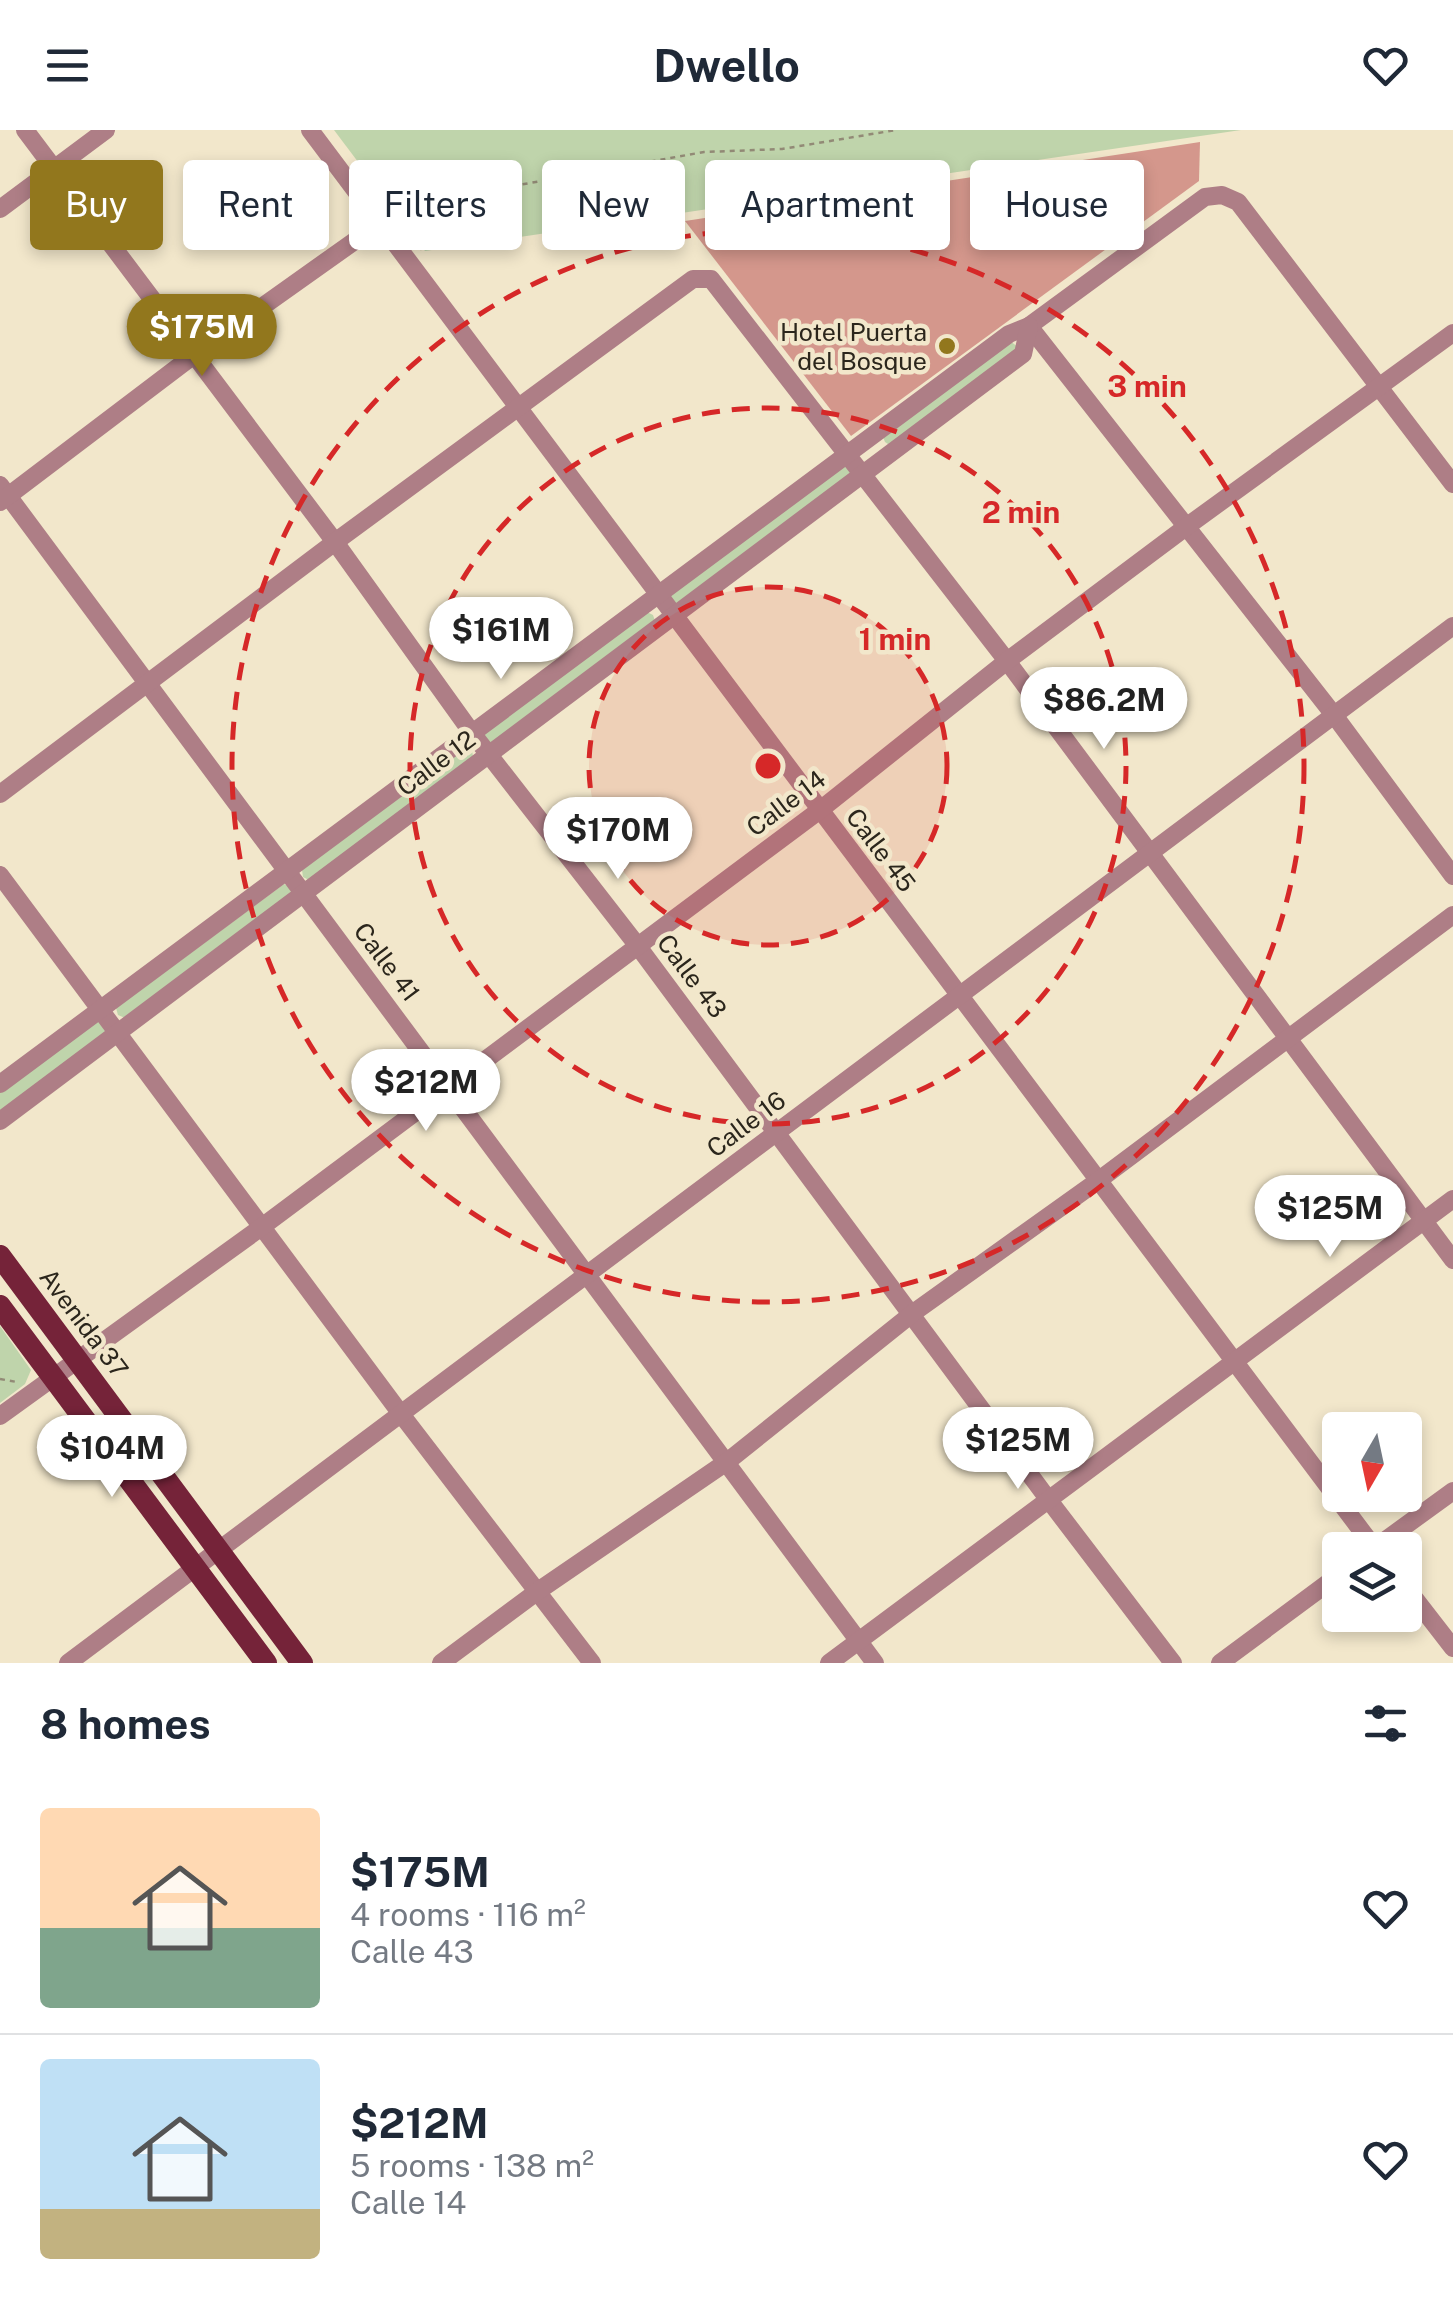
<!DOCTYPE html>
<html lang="en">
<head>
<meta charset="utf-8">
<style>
  :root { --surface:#fff; --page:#f2f2f3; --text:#1f2937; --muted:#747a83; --line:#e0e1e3; --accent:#92771d }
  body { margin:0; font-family:"Public Sans",sans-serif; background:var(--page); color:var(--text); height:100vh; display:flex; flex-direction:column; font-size:38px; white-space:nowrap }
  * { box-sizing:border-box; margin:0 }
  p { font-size:32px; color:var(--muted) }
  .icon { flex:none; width:55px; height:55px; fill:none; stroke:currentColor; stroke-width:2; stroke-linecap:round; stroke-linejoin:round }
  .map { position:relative; height:1533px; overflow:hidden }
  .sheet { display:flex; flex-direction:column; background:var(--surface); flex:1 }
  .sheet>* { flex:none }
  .top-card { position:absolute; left:30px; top:30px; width:1395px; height:90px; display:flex; gap:20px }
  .needle { width:65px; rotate:189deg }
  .tools { position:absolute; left:1322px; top:1282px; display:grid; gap:20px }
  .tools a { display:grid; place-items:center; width:100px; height:100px; border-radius:10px; background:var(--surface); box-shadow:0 5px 15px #0003; font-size:50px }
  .price { position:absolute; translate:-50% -85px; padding:0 22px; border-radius:35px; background:#fff; color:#222; font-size:32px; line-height:65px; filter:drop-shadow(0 2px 5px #0008) }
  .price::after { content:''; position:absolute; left:50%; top:60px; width:30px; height:22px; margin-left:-15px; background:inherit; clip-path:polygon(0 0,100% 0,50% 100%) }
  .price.selected { background:var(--accent); color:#fff }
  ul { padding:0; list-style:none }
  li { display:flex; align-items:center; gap:30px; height:250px; padding:0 40px }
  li+li { border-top:2px solid var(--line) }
  li span { display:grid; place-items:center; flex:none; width:280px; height:200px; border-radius:10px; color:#555 }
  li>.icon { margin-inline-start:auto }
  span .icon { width:120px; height:120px; fill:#fffc; stroke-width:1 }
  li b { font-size:42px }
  h2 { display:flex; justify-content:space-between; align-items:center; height:120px; padding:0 40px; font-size:42px }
  .chip { padding:0 35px; border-radius:10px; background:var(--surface); box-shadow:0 5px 15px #0003; font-size:35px; line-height:90px }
  .chip.selected { background:var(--accent); color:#fff }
  header { display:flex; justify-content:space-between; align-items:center; height:130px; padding:0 40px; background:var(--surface); font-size:45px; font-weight:700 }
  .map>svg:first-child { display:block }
  .green { fill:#bfd4ab }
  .building { fill:#d4978c }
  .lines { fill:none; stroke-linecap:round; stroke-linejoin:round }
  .path { stroke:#928a76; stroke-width:2.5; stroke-dasharray:5 5; stroke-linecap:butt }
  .minor { stroke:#ae7e86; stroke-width:18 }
  .major { stroke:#752339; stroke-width:22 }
  .ring { fill:none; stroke:#d62828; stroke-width:5; stroke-dasharray:18 12 }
  .poi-dot { fill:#92771d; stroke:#f2e7cb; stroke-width:4 }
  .labels { text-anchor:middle; stroke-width:9; stroke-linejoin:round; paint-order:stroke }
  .poi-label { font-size:25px; fill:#2b261c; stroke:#f2e7cb; text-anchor:end }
  .street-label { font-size:25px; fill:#2b261c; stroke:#f2e7cb }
  .centre { fill:#d62828; stroke:#f2e7cb; stroke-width:5 }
  .ring-label { font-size:30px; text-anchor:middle; font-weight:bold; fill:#d62828; stroke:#f2e7cb; stroke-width:9; stroke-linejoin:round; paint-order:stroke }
</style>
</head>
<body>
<header><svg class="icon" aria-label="menu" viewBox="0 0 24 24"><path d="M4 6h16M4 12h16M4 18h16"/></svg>Dwello<svg class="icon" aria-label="heart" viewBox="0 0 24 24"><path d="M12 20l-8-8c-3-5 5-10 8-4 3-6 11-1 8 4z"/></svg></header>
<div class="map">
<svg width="1453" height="1533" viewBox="0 0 1453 1533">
  <rect width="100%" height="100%" fill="#f2e7cb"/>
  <!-- green -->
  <g class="green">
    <path d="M334,0H1241L425,121Z"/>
    <path d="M1010,211L1018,217L1015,224L891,316L885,312L883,307Z"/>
    <path d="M845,334L853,343L677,477L667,465Z"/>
    <path d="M647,482L653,485L655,491L491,613L484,607L485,601Z"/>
    <path d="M466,618L472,620L473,627L309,750L303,747L302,740Z"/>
    <path d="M284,754L290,757L291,763L125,888L118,885L116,878Z"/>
    <path d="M98,890L107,902L0,982V963Z"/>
    <path d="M0,1196L31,1240L25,1254L0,1273Z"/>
  </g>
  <!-- building -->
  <path class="building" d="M1200,12L1199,51L851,306L685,91Z"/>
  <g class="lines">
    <!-- path -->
    <g class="path">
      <path d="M420,120L427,86L440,69L704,22L782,19L896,0"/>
      <path d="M0,1249L17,1252"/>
    </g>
    <!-- minor -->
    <g class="minor">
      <path d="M25,0L335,412L472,603L637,815L1048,1369L1173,1533"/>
      <path d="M310,0L1376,1420"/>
      <path d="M0,79L106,0"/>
      <path d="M1029,196L1334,585L1453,746"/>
      <path d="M0,355L875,1533"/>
      <path d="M0,372L194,225L380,93"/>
      <path d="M0,664L335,412L693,149H711L1007,531L1453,1130"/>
      <path d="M0,745L401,1284L592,1533"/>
      <path d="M0,954L1009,204L1029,196L1205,67L1222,65L1238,72L1453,354"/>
      <path d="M0,991L1023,224L1029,196"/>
      <path d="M0,1286L263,1096L820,680L1007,531L1186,397L1453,203"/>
      <path d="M1372,1420L1453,1361"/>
      <path d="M1405,1456L1453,1518"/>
      <path d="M68,1533L1453,496"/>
      <path d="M441,1533L538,1461L728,1331L913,1183L1099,1050L1453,785"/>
      <path d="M829,1533L1453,1069"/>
      <path d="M1220,1533L1340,1444"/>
    </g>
    <!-- major -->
    <g class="major">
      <path d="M0,1126L302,1533"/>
      <path d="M0,1176L266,1533"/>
    </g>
  </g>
  <!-- distance rings -->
  <circle cx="768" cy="636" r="179" fill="#d62828" fill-opacity=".12"/>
  <g class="ring">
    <circle cx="768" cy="636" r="179"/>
    <circle cx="768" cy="636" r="358"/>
    <circle cx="768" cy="636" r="536"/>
  </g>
  <!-- markers -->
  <circle class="poi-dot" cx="947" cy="216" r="10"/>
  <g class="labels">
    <!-- poi labels -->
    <g class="poi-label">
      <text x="927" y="211">Hotel Puerta<tspan x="927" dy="29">del Bosque</tspan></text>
    </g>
    <!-- street labels -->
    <g class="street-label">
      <text transform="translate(436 633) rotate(-37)" y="9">Calle 12</text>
      <text transform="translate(786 673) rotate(-37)" y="9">Calle 14</text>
      <text transform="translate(881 720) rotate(53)" y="9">Calle 45</text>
      <text transform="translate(387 832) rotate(53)" y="9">Calle 41</text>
      <text transform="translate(692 846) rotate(53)" y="9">Calle 43</text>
      <text transform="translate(746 994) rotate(-37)" y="9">Calle 16</text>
      <text transform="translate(84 1193) rotate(53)" y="9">Avenida 37</text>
    </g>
  </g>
  <circle cx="768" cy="636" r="15" class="centre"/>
  <g class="ring-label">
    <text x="1147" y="267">3 min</text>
    <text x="1021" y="393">2 min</text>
    <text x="895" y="520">1 min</text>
  </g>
</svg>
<div class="tools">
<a><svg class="needle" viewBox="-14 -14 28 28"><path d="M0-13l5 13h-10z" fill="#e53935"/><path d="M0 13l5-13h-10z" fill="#747a83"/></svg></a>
<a><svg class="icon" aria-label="layers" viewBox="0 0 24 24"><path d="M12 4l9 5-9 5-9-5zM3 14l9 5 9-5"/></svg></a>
</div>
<b class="price selected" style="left:202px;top:249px">$175M</b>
<b class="price" style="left:501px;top:552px">$161M</b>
<b class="price" style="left:1104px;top:622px">$86.2M</b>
<b class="price" style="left:618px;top:752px">$170M</b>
<b class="price" style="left:426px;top:1004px">$212M</b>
<b class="price" style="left:1330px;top:1130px">$125M</b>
<b class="price" style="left:1018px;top:1362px">$125M</b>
<b class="price" style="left:112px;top:1370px">$104M</b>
<div class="top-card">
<a class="chip selected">Buy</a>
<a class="chip">Rent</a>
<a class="chip">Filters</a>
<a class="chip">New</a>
<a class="chip">Apartment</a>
<a class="chip">House</a>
</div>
</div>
<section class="sheet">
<h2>8 homes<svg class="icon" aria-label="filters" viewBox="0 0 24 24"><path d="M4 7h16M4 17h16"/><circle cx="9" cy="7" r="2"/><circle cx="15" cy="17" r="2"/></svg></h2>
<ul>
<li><span style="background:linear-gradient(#ffd9b3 60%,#7fa58c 0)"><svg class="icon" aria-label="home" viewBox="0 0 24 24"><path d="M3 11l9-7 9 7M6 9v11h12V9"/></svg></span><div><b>$175M</b><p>4 rooms · 116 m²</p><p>Calle 43</p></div><svg class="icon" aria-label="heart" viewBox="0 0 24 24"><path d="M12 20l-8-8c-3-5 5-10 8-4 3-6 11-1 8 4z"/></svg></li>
<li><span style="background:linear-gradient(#bfe0f5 75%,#c2b280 0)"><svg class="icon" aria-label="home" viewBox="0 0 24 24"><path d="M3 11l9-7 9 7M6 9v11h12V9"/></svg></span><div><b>$212M</b><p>5 rooms · 138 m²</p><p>Calle 14</p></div><svg class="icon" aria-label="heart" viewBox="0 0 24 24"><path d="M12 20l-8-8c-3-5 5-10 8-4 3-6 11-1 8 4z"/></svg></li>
</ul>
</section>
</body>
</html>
